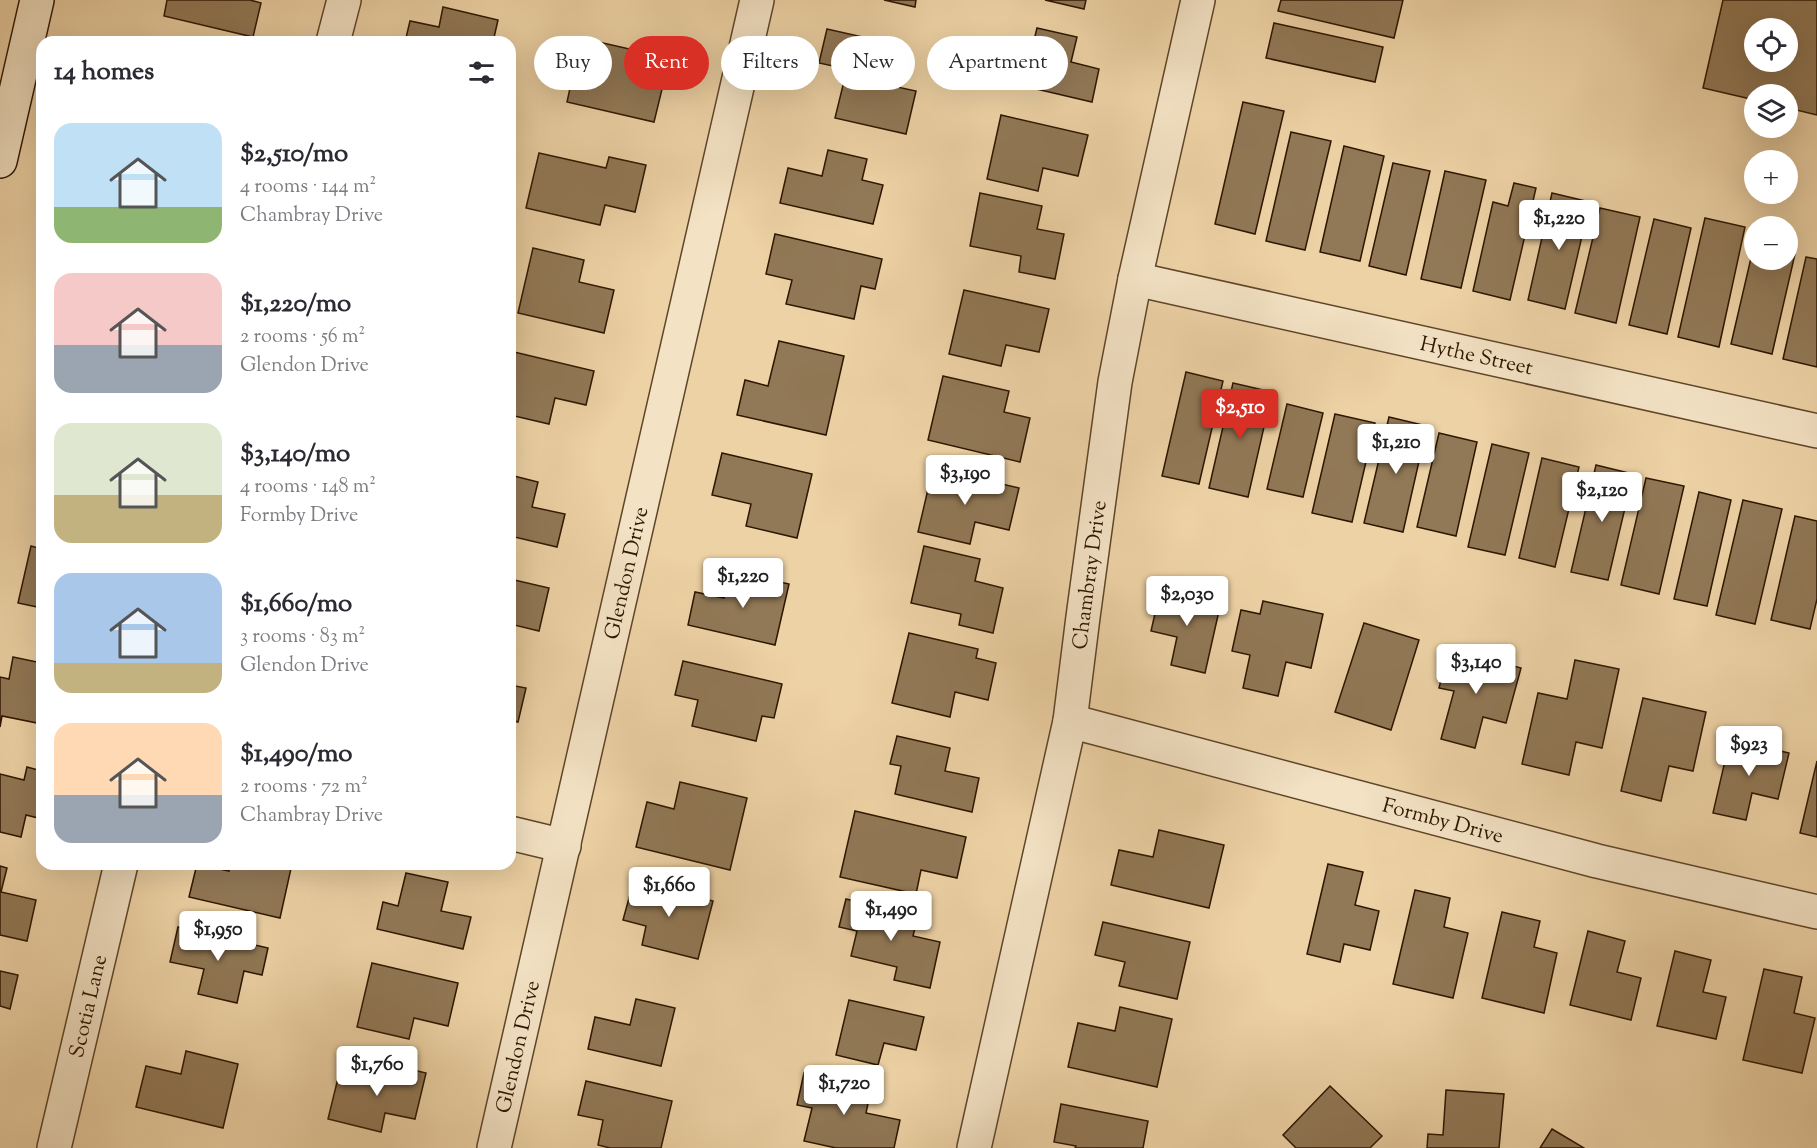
<!DOCTYPE html>
<html lang="en">
<head>
<meta charset="utf-8">
<style>
  :root { --surface:#fff; --page:#f2f2f3; --text:#2b2b33; --muted:#7c7c81; --accent:#d93025 }
  body { margin:0; font-family:"Sorts Mill Goudy",serif; background:var(--page); color:var(--text); height:100vh; display:flex; flex-direction:column; font-size:22px; white-space:nowrap }
  * { box-sizing:border-box; margin:0 }
  p { font-size:20px; color:var(--muted) }
  .icon { flex:none; width:33px; height:33px; fill:none; stroke:currentColor; stroke-width:2; stroke-linecap:round; stroke-linejoin:round }
  .map { position:relative; flex:1; overflow:hidden }
  .side { position:absolute; left:36px; top:36px; width:480px; height:834px; display:flex; flex-direction:column; background:var(--surface); border-radius:18px; box-shadow:0 6px 24px #0002 }
  .side>* { flex:none }
  .guide { position:absolute; left:534px; top:36px; width:570px; height:54px; display:flex; gap:12px }
  .controls { position:absolute; left:1744px; top:18px; display:grid; gap:12px }
  .controls a { display:grid; place-items:center; width:54px; height:54px; border-radius:50%; background:var(--surface); box-shadow:0 6px 24px #0002; font-size:30px }
  .price { position:absolute; translate:-50% -51px; padding:0 14px; border-radius:6px; background:#fff; color:#222; font-size:20px; line-height:39px; filter:drop-shadow(0 2px 3px #0008) }
  .price::after { content:''; position:absolute; left:50%; top:36px; width:18px; height:14px; margin-left:-9px; background:inherit; clip-path:polygon(0 0,100% 0,50% 100%) }
  .price.selected { background:var(--accent); color:#fff }
  ul { padding:0; list-style:none }
  li { display:flex; align-items:center; gap:18px; height:150px; padding:0 18px }
  li span { display:grid; place-items:center; flex:none; width:168px; height:120px; border-radius:18px; color:#555 }
  li>.icon { margin-inline-start:auto }
  span .icon { width:72px; height:72px; fill:#fffc; stroke-width:1 }
  li b { font-size:26px }
  h2 { display:flex; justify-content:space-between; align-items:center; height:72px; padding:0 18px; font-size:26px }
  .chip { padding:0 21px; border-radius:27px; background:var(--surface); box-shadow:0 6px 24px #0002; font-size:21px; line-height:54px }
  .chip.selected { background:var(--accent); color:#fff }
  .map>svg:first-child { display:block }
  .building { fill:#917856; stroke:#2e1600; stroke-width:1.5; fill-rule:evenodd }
  .lines { fill:none; stroke-linecap:round; stroke-linejoin:round }
  .minor-casing { stroke:#5e4529; stroke-width:36 }
  .secondary-casing { stroke:#2e1600; stroke-width:36 }
  .minor { stroke:#f3e2c4; stroke-width:33 }
  .secondary { stroke:#f3e2c4; stroke-width:33 }
  .labels { text-anchor:middle; stroke-width:6; stroke-linejoin:round; paint-order:stroke }
  .street-label { font-size:21px; fill:#2e1600; stroke:#f3e2c4 }
</style>
</head>
<body>
<div class="map">
<svg width="1817" height="1148" viewBox="0 0 1817 1148">
  <rect width="100%" height="100%" fill="#edd2a5"/>
  <filter id="stains"><feTurbulence type="fractalNoise" baseFrequency=".00333" numOctaves="4"/><feColorMatrix values="0 0 0 0 .2 0 0 0 0 .09 0 0 0 0 .02 0 0 0 .5 -.17"/></filter>
  <radialGradient id="worn" r=".72"><stop offset=".6" stop-color="#630" stop-opacity="0"/><stop offset="1" stop-color="#630" stop-opacity=".3"/></radialGradient>
  <!-- building -->
  <g class="building">
    <path d="M167,0H250L261,3L253,37L164,16Z"/>
    <path d="M884,0H916L915,7Z"/>
    <path d="M1045,0H1086L1084,9Z"/>
    <path d="M1281,0H1403L1394,38L1278,11Z"/>
    <path d="M1723,0H1817V115L1788,108V94H1755V100L1703,88ZM1755,28H1788V62H1755Z"/>
    <path d="M443,7L498,20L493,42H405L410,21L439,27Z"/>
    <path d="M1274,23L1383,47L1375,82L1266,58Z"/>
    <path d="M1037,28L1077,37L1071,62L1099,69L1092,102L1006,82L1012,57L1029,61Z"/>
    <path d="M827,29L907,47L897,87L916,91L906,134L835,118L847,69L819,63Z"/>
    <path d="M581,38L634,50L628,72L664,81L654,122L567,102Z"/>
    <path d="M1243,102L1284,111L1255,234L1215,224Z"/>
    <path d="M1001,115L1088,135L1078,176L1043,168L1038,191L987,179Z"/>
    <path d="M1291,132L1331,141L1305,250L1266,241Z"/>
    <path d="M1344,146L1384,156L1360,261L1320,252Z"/>
    <path d="M828,150L867,159L862,180L883,185L873,224L780,203L788,168L822,176Z"/>
    <path d="M539,153L606,168L609,157L646,165L635,212L605,205L600,225L526,208Z"/>
    <path d="M1393,163L1430,171L1406,275L1369,266Z"/>
    <path d="M1445,171L1486,180L1461,288L1421,279Z"/>
    <path d="M1514,183L1536,188L1510,300L1473,291L1493,202L1508,206Z"/>
    <path d="M980,193L1042,206L1037,229L1064,234L1055,279L1019,272L1021,256L970,246Z"/>
    <path d="M1552,193L1590,202L1565,309L1528,300Z"/>
    <path d="M1600,208L1640,217L1616,323L1575,313Z"/>
    <path d="M1705,218L1745,227L1719,347L1678,337Z"/>
    <path d="M1654,219L1691,228L1667,334L1629,325Z"/>
    <path d="M775,234L882,259L875,289L861,286L854,319L786,304L792,280L766,274Z"/>
    <path d="M1754,245L1755,260H1788V253L1795,254L1772,354L1731,344Z"/>
    <path d="M533,248L584,260L579,282L614,290L604,333L518,313Z"/>
    <path d="M1806,257L1817,259V367L1783,359Z"/>
    <path d="M964,290L1049,309L1039,352L1006,345L1001,366L949,354Z"/>
    <path d="M779,341L844,356L826,435L737,415L745,380L768,386Z"/>
    <path d="M510,351L594,371L586,405L555,398L549,424L510,415Z"/>
    <path d="M1186,372L1223,381L1199,484L1162,476Z"/>
    <path d="M943,376L1009,391L1004,412L1030,418L1020,462L928,440Z"/>
    <path d="M1233,383L1272,392L1248,497L1209,488Z"/>
    <path d="M1287,404L1323,413L1303,497L1267,489Z"/>
    <path d="M1335,414L1375,423L1352,522L1312,513Z"/>
    <path d="M1389,417L1427,426L1403,532L1364,523Z"/>
    <path d="M1439,433L1477,442L1456,536L1417,527Z"/>
    <path d="M1492,444L1529,453L1505,555L1468,547Z"/>
    <path d="M722,453L812,474L797,538L746,526L751,504L712,495Z"/>
    <path d="M1542,458L1579,467L1555,567L1519,558Z"/>
    <path d="M1596,465L1633,474L1608,580L1571,572Z"/>
    <path d="M933,468L1019,488L1009,530L975,522L970,544L918,532Z"/>
    <path d="M510,475L538,482L532,507L565,514L557,547L510,536Z"/>
    <path d="M1646,478L1684,486L1659,594L1621,585Z"/>
    <path d="M1699,492L1731,500L1707,606L1674,599Z"/>
    <path d="M1743,500L1782,509L1755,624L1716,615Z"/>
    <path d="M1795,516L1817,521V599L1810,629L1771,620Z"/>
    <path d="M31,546L42,549V608L18,603Z"/>
    <path d="M924,546L980,559L975,581L1003,588L993,633L959,625L961,614L911,603Z"/>
    <path d="M731,571L789,584L775,645L688,625L695,592L724,598Z"/>
    <path d="M510,579L549,588L539,631L510,624Z"/>
    <path d="M1161,588L1221,602L1205,673L1171,665L1177,637L1151,631Z"/>
    <path d="M1263,601L1323,614L1311,668L1286,662L1278,696L1243,688L1250,655L1232,651L1241,610L1260,614Z"/>
    <path d="M1364,623L1419,640L1391,730L1335,712Z"/>
    <path d="M909,633L978,649L976,658L996,663L988,700L955,692L950,717L892,703Z"/>
    <path d="M1449,649L1521,668L1506,723L1483,717L1475,748L1441,739L1454,691L1439,688Z"/>
    <path d="M13,657L42,663V724L2,716L0,727V677L9,679Z"/>
    <path d="M1575,660L1619,669L1602,748L1576,742L1569,775L1522,764L1538,693L1567,699Z"/>
    <path d="M683,661L782,684L774,718L762,716L756,741L692,726L698,700L675,695Z"/>
    <path d="M510,685L526,688L518,722L510,720Z"/>
    <path d="M1643,698L1706,712L1693,771L1669,766L1661,801L1621,791Z"/>
    <path d="M897,736L950,748L945,771L979,778L972,812L895,794L901,766L890,764Z"/>
    <path d="M1730,739L1789,753L1778,799L1752,793L1746,820L1713,813Z"/>
    <path d="M1817,761V837L1800,833Z"/>
    <path d="M27,767L42,771V819L26,815L21,837L0,832V774L24,780Z"/>
    <path d="M680,782L747,798L730,870L636,847L647,802L674,809Z"/>
    <path d="M855,811L966,837L957,878L921,870L916,894L840,877Z"/>
    <path d="M1159,830L1224,845L1209,908L1111,885L1119,850L1153,857Z"/>
    <path d="M197,864L229,871L230,864H292L280,918L189,897Z"/>
    <path d="M1328,864L1363,872L1355,905L1379,911L1370,950L1344,944L1340,962L1307,954Z"/>
    <path d="M0,866L7,868L1,892L36,900L27,941L0,935Z"/>
    <path d="M406,873L448,882L441,911L471,917L463,949L377,929L383,902L398,906Z"/>
    <path d="M634,880L713,901L698,959L642,945L646,926L623,920Z"/>
    <path d="M1415,890L1450,898L1444,927L1468,933L1453,998L1393,984Z"/>
    <path d="M846,899L918,916L913,936L940,942L930,988L894,980L897,967L851,956L857,931L839,927Z"/>
    <path d="M1502,912L1540,921L1534,947L1557,953L1544,1013L1482,998Z"/>
    <path d="M1103,922L1190,942L1177,999L1119,986L1125,962L1095,955Z"/>
    <path d="M178,927L268,948L262,975L244,971L237,1003L198,994L204,969L170,962Z"/>
    <path d="M1588,931L1625,941L1617,972L1641,978L1631,1020L1570,1005Z"/>
    <path d="M1675,951L1711,960L1703,992L1726,997L1716,1039L1657,1026Z"/>
    <path d="M372,963L458,983L448,1026L414,1018L409,1039L357,1027Z"/>
    <path d="M1764,969L1802,977L1794,1013L1815,1018L1802,1073L1743,1060Z"/>
    <path d="M0,971L18,975L10,1009L0,1006Z"/>
    <path d="M636,999L675,1008L661,1066L588,1049L595,1017L630,1025Z"/>
    <path d="M849,1000L924,1017L916,1050L884,1043L878,1065L836,1055Z"/>
    <path d="M1120,1007L1172,1019L1157,1087L1068,1067L1078,1023L1115,1031Z"/>
    <path d="M186,1051L238,1064L223,1128L136,1107L146,1066L181,1074Z"/>
    <path d="M389,1064L426,1073L415,1119L385,1113L381,1132L328,1119L340,1070L384,1081Z"/>
    <path d="M804,1073L871,1089L866,1113L900,1120L894,1148H836L804,1141L812,1108L797,1105Z"/>
    <path d="M586,1081L672,1101L661,1148H610L598,1145L603,1120L578,1115Z"/>
    <path d="M1330,1086L1382,1136L1370,1148H1296L1283,1135Z"/>
    <path d="M1446,1090L1504,1094L1499,1148H1427L1428,1134L1443,1135Z"/>
    <path d="M1061,1104L1148,1121L1143,1148H1075L1076,1146L1054,1142Z"/>
    <path d="M1552,1129L1584,1148H1540Z"/>
  </g>
  <g class="lines">
    <!-- minor casing -->
    <g class="minor-casing">
      <g id="minor">
        <path d="M333,42L344,0"/>
        <path id="s1" d="M1135,279L1817,431"/>
        <path id="s2" d="M1070,721L1597,861L1817,912"/>
        <path d="M510,833L564,846"/>
        <path id="s3" d="M54,1148L121,864"/>
        <path id="s4" d="M494,1148L757,0"/>
        <path id="s5" d="M974,1148L1070,721L1083,617L1115,382L1135,279L1198,0"/>
      </g>
    </g>
    <!-- secondary casing -->
    <g class="secondary-casing">
      <path id="secondary" d="M0,161L37,0"/>
    </g>
    <!-- minor -->
    <use href="#minor" class="minor"/>
    <!-- secondary -->
    <use href="#secondary" class="secondary"/>
  </g>
  <g class="labels">
    <!-- street labels -->
    <g class="street-label">
      <text dy="7" stroke="none"><textPath href="#s1" startOffset="350">Hythe Street</textPath></text>
      <text dy="7" stroke="none"><textPath href="#s4" startOffset="590">Glendon Drive</textPath></text>
      <text dy="7" stroke="none"><textPath href="#s5" startOffset="585">Chambray Drive</textPath></text>
      <text dy="7" stroke="none"><textPath href="#s2" startOffset="386">Formby Drive</textPath></text>
      <text dy="7" stroke="none"><textPath href="#s3" startOffset="146">Scotia Lane</textPath></text>
      <text dy="7" stroke="none"><textPath href="#s4" startOffset="104">Glendon Drive</textPath></text>
    </g>
  </g>
  <rect width="100%" height="100%" filter="url(#stains)"/>
  <rect width="100%" height="100%" fill="url(#worn)"/>
</svg>
<div class="controls">
<a><svg class="icon" aria-label="locate" viewBox="0 0 24 24"><circle cx="12" cy="12" r="6"/><path d="M12 2v4M12 18v4M2 12h4M18 12h4"/></svg></a>
<a><svg class="icon" aria-label="layers" viewBox="0 0 24 24"><path d="M12 4l9 5-9 5-9-5zM3 14l9 5 9-5"/></svg></a>
<a>+</a>
<a>−</a>
</div>
<b class="price" style="left:1559px;top:251px">$1,220</b>
<b class="price selected" style="left:1240px;top:440px">$2,510</b>
<b class="price" style="left:1396px;top:475px">$1,210</b>
<b class="price" style="left:965px;top:506px">$3,190</b>
<b class="price" style="left:1602px;top:523px">$2,120</b>
<b class="price" style="left:743px;top:609px">$1,220</b>
<b class="price" style="left:1187px;top:627px">$2,030</b>
<b class="price" style="left:1476px;top:695px">$3,140</b>
<b class="price" style="left:1749px;top:777px">$923</b>
<b class="price" style="left:669px;top:918px">$1,660</b>
<b class="price" style="left:891px;top:942px">$1,490</b>
<b class="price" style="left:218px;top:962px">$1,950</b>
<b class="price" style="left:377px;top:1097px">$1,760</b>
<b class="price" style="left:844px;top:1116px">$1,720</b>
<div class="guide">
<a class="chip">Buy</a>
<a class="chip selected">Rent</a>
<a class="chip">Filters</a>
<a class="chip">New</a>
<a class="chip">Apartment</a>
</div>
<section class="side">
<h2>14 homes<svg class="icon" aria-label="filters" viewBox="0 0 24 24"><path d="M4 7h16M4 17h16"/><circle cx="9" cy="7" r="2"/><circle cx="15" cy="17" r="2"/></svg></h2>
<ul>
<li><span style="background:linear-gradient(#bfe0f5 70%,#8fb573 0)"><svg class="icon" aria-label="home" viewBox="0 0 24 24"><path d="M3 11l9-7 9 7M6 9v11h12V9"/></svg></span><div><b>$2,510/mo</b><p>4 rooms · 144 m²</p><p>Chambray Drive</p></div></li>
<li><span style="background:linear-gradient(#f6c9c9 60%,#9aa5b1 0)"><svg class="icon" aria-label="home" viewBox="0 0 24 24"><path d="M3 11l9-7 9 7M6 9v11h12V9"/></svg></span><div><b>$1,220/mo</b><p>2 rooms · 56 m²</p><p>Glendon Drive</p></div></li>
<li><span style="background:linear-gradient(#dfe7d0 60%,#c2b280 0)"><svg class="icon" aria-label="home" viewBox="0 0 24 24"><path d="M3 11l9-7 9 7M6 9v11h12V9"/></svg></span><div><b>$3,140/mo</b><p>4 rooms · 148 m²</p><p>Formby Drive</p></div></li>
<li><span style="background:linear-gradient(#a9c7e8 75%,#c2b280 0)"><svg class="icon" aria-label="home" viewBox="0 0 24 24"><path d="M3 11l9-7 9 7M6 9v11h12V9"/></svg></span><div><b>$1,660/mo</b><p>3 rooms · 83 m²</p><p>Glendon Drive</p></div></li>
<li><span style="background:linear-gradient(#ffd9b3 60%,#9aa5b1 0)"><svg class="icon" aria-label="home" viewBox="0 0 24 24"><path d="M3 11l9-7 9 7M6 9v11h12V9"/></svg></span><div><b>$1,490/mo</b><p>2 rooms · 72 m²</p><p>Chambray Drive</p></div></li>
</ul>
</section>
</div>
</body>
</html>
